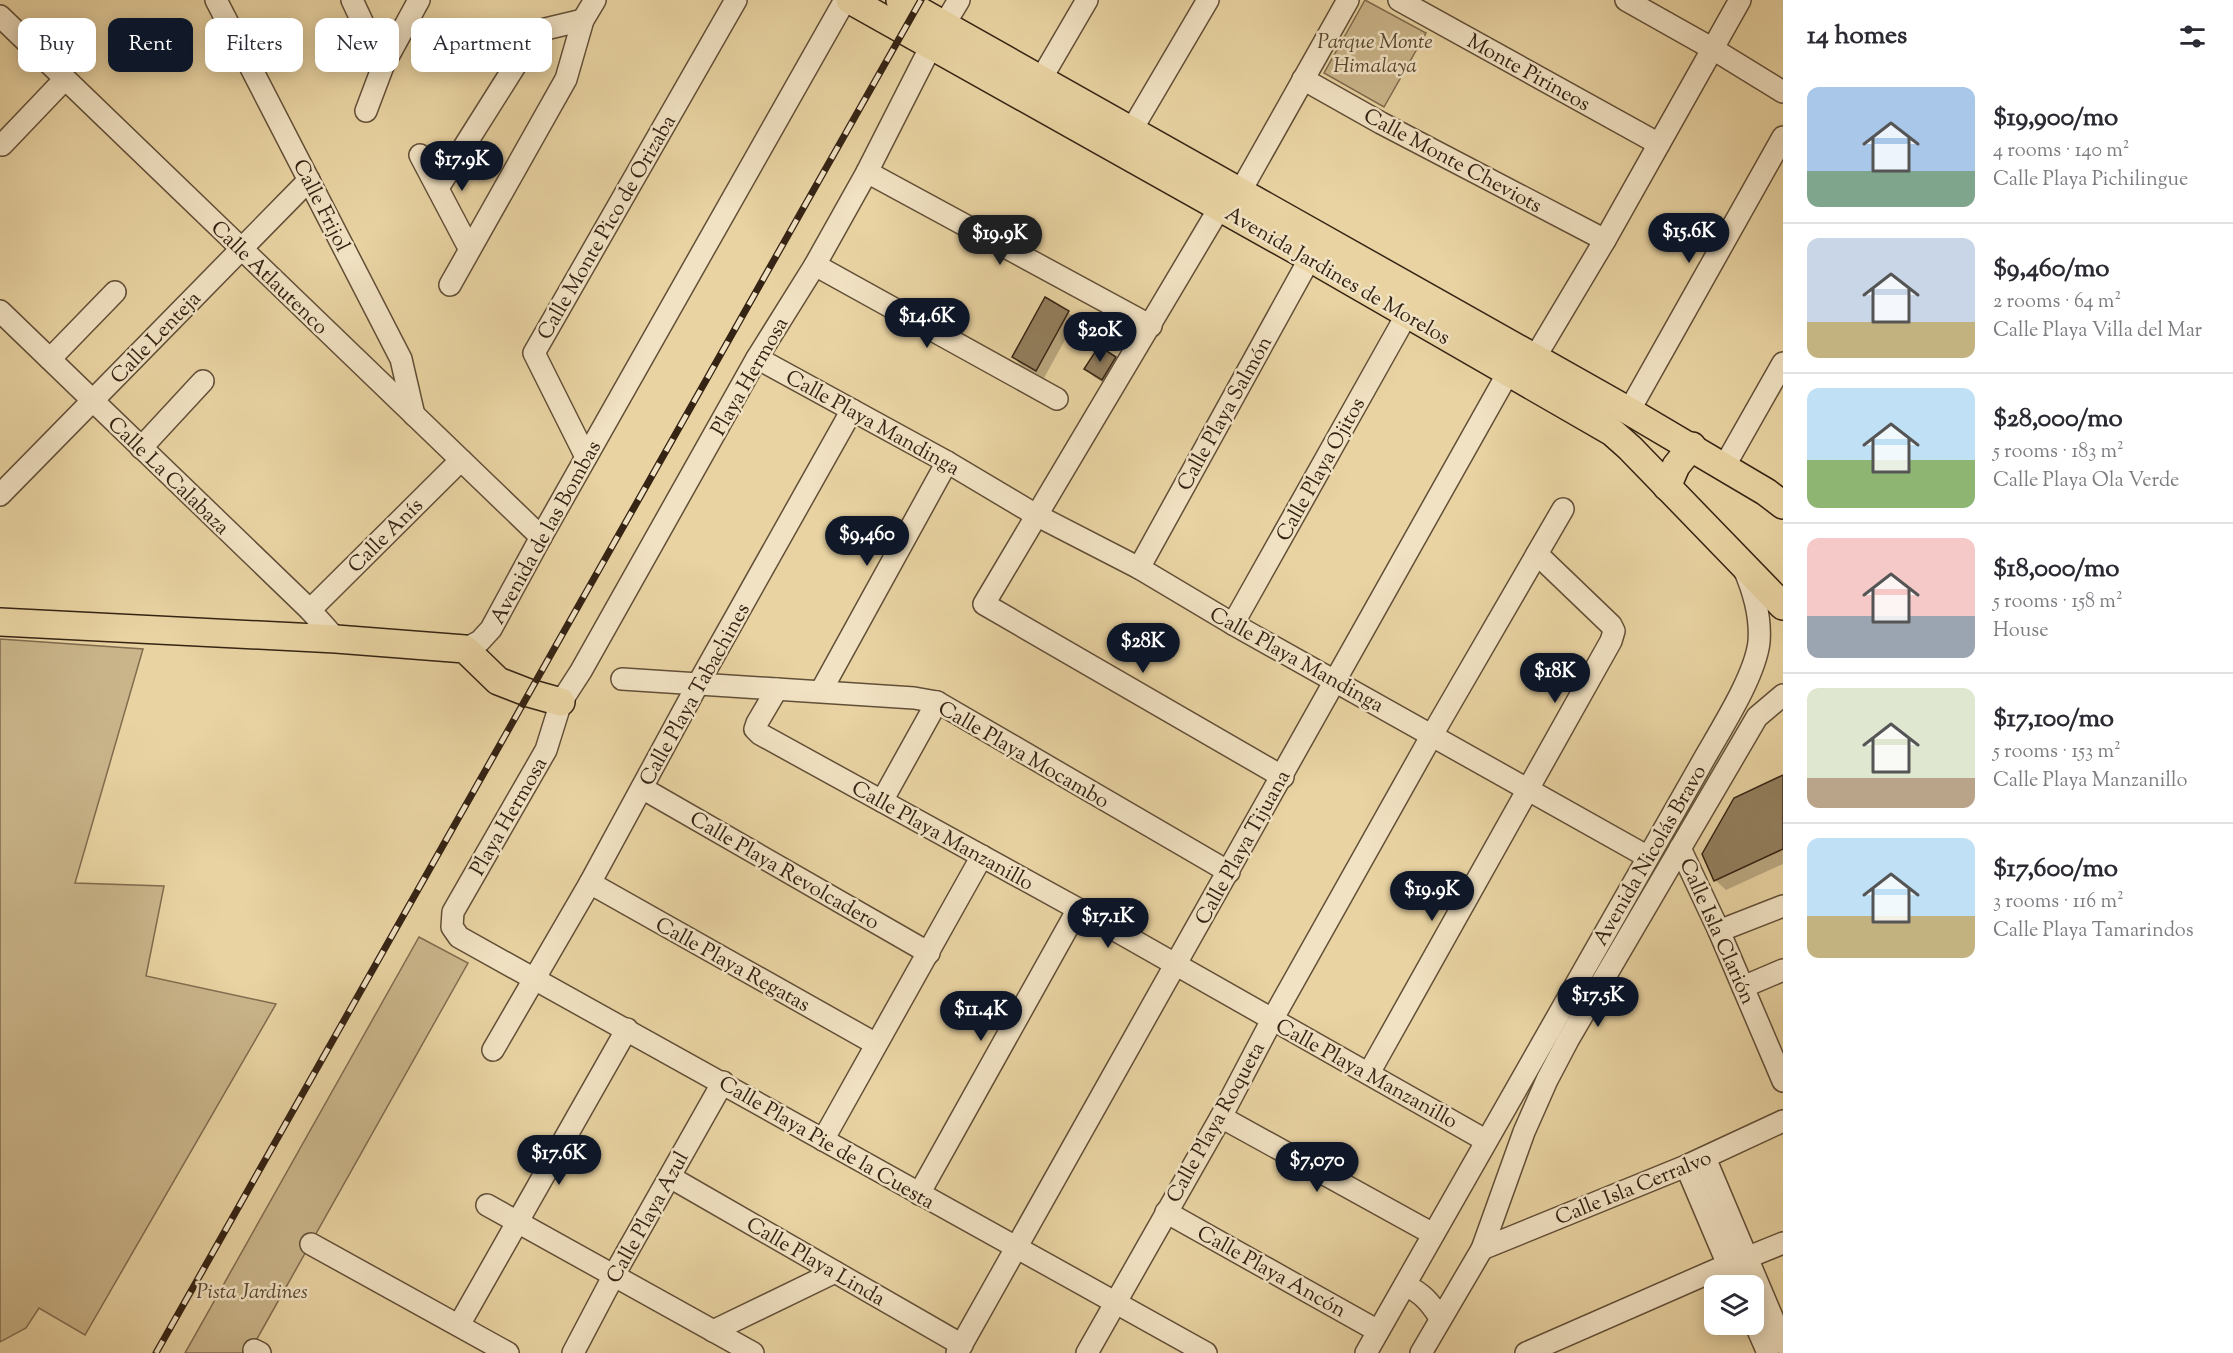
<!DOCTYPE html>
<html lang="en">
<head>
<meta charset="utf-8">
<style>
  :root { --surface:#fff; --page:#f7f7f7; --text:#2b2b33; --muted:#7c7c81; --line:#e1e1e2; --accent:#111827 }
  body { margin:0; font-family:"Sorts Mill Goudy",serif; background:var(--page); color:var(--text); height:100vh; display:flex; flex-direction:column; font-size:22px; white-space:nowrap }
  * { box-sizing:border-box; margin:0 }
  p { font-size:20px; color:var(--muted) }
  .icon { flex:none; width:33px; height:33px; fill:none; stroke:currentColor; stroke-width:2; stroke-linecap:round; stroke-linejoin:round }
  .map { position:relative; flex:1; overflow:hidden }
  .drawer { display:flex; flex-direction:column; background:var(--surface); width:450px }
  .drawer>* { flex:none }
  .guide { position:absolute; left:18px; top:18px; width:570px; height:54px; display:flex; gap:12px }
  .tools { position:absolute; left:1704px; top:1275px; display:grid; gap:12px }
  .tools a { display:grid; place-items:center; width:60px; height:60px; border-radius:12px; background:var(--surface); box-shadow:0 3px 15px #0003; font-size:30px }
  .price { position:absolute; translate:-50% -51px; padding:0 14px; border-radius:21px; background:var(--accent); color:#fff; font-size:20px; line-height:39px; filter:drop-shadow(0 2px 3px #0008) }
  .price::after { content:''; position:absolute; left:50%; top:36px; width:18px; height:14px; margin-left:-9px; background:inherit; clip-path:polygon(0 0,100% 0,50% 100%) }
  .price.selected { background:#222; color:#fff }
  ul { padding:0; list-style:none }
  li { display:flex; align-items:center; gap:18px; height:150px; padding:0 24px }
  li+li { border-top:2px solid var(--line) }
  li span { display:grid; place-items:center; flex:none; width:168px; height:120px; border-radius:12px; color:#555 }
  li>.icon { margin-inline-start:auto }
  span .icon { width:72px; height:72px; fill:#fffc; stroke-width:1 }
  li b { font-size:26px }
  h2 { display:flex; justify-content:space-between; align-items:center; height:72px; padding:0 24px; font-size:26px }
  .chip { padding:0 21px; border-radius:12px; background:var(--surface); box-shadow:0 3px 15px #0003; font-size:21px; line-height:54px }
  .chip.selected { background:var(--accent); color:#fff }
  main { display:flex; flex:1; min-height:0 }
  .map>svg:first-child { display:block }
  .green { fill:#cab58a; stroke:#806c4f; stroke-width:1.5 }
  .shadow { fill:#0003 }
  .building { fill:#937f5e; stroke:#352314; stroke-width:1.5 }
  .lines { fill:none; stroke-linecap:round; stroke-linejoin:round }
  .minor-casing { stroke:#624f38; stroke-width:24 }
  .major-casing { stroke:#352314; stroke-width:30 }
  .minor { stroke:#f1e2c3; stroke-width:21 }
  .major { stroke:#e9d3a2; stroke-width:27 }
  .rail-casing { stroke:#352314; stroke-width:7 }
  .rail { stroke:#f1e2c3; stroke-width:4.5; stroke-dasharray:14; stroke-linecap:butt }
  .labels { text-anchor:middle; stroke-width:5; stroke-linejoin:round; paint-order:stroke }
  .park-label { font-size:21px; font-style:italic; fill:#5a4832; stroke:#f1e2c3 }
  .street-label { font-size:21px; fill:#352314; stroke:#f1e2c3 }
</style>
</head>
<body>
<main>
<div class="map">
<svg width="1783" height="1353" viewBox="0 0 1783 1353">
  <rect width="100%" height="100%" fill="#e9d3a2"/>
  <filter id="stains"><feTurbulence type="fractalNoise" baseFrequency=".00333" numOctaves="4"/><feColorMatrix values="0 0 0 0 .2 0 0 0 0 .09 0 0 0 0 .02 0 0 0 .5 -.17"/></filter>
  <radialGradient id="worn" r=".72"><stop offset=".6" stop-color="#630" stop-opacity="0"/><stop offset="1" stop-color="#630" stop-opacity=".3"/></radialGradient>
  <!-- green -->
  <g class="green">
    <path d="M1365,0L1426,33L1384,107L1324,73Z"/>
    <path d="M0,639L143,649L75,883L164,886L146,976L276,1004L85,1335L39,1308L26,1328L0,1342Z"/>
    <path d="M419,937L468,963L249,1353H185Z"/>
  </g>
  <!-- shadow -->
  <g class="shadow">
    <path d="M1068,312L1076,320L1044,378L1021,365L1013,357Z"/>
    <path d="M1115,358L1123,366L1110,387L1094,377L1086,369Z"/>
    <path d="M1783,777V864L1726,890L1715,880Z"/>
  </g>
  <!-- building -->
  <g class="building">
    <path d="M1045,297L1069,311L1036,371L1012,357Z"/>
    <path d="M1099,346L1116,357L1102,380L1084,369Z"/>
    <path d="M1783,775V849L1714,881L1702,854L1734,798Z"/>
  </g>
  <g class="lines">
    <!-- minor casing -->
    <g class="minor-casing">
      <g id="minor">
        <path d="M216,0L401,359L414,415"/>
        <path d="M352,0L383,66"/>
        <path d="M1399,0L1659,144"/>
        <path d="M1626,0L1713,49L1783,92"/>
        <path d="M0,16L541,537"/>
        <path d="M944,25L959,0"/>
        <path d="M931,46L867,172L815,265L757,358L581,671L561,702L546,750L453,912L452,927L459,937L1206,1353"/>
        <path d="M1041,79L1087,0"/>
        <path d="M1303,79L1381,123L1605,240"/>
        <path d="M366,111L383,66L419,0"/>
        <path d="M1131,131L1208,0"/>
        <path d="M2,145L65,79"/>
        <path d="M420,155L469,248"/>
        <path d="M867,172L1151,326"/>
        <path d="M438,188L537,31L583,20"/>
        <path d="M1240,192L1348,0"/>
        <path d="M1220,207L984,604L1283,777"/>
        <path d="M815,265L1057,399"/>
        <path d="M450,285L566,79L583,20L595,0"/>
        <path d="M0,311L310,610L336,639"/>
        <path d="M757,358L947,462L1036,515L1139,568L1233,624L1648,857"/>
        <path d="M50,359L115,292"/>
        <path d="M1534,359L1605,240L1740,0"/>
        <path d="M1629,411L1783,137"/>
        <path d="M141,448L203,381"/>
        <path d="M586,457L534,353L736,0"/>
        <path d="M1724,467L1783,363"/>
        <path d="M0,495L309,180"/>
        <path d="M1139,568L1310,258"/>
        <path d="M310,610L461,460"/>
        <path d="M1233,624L1407,314"/>
        <path d="M465,649L480,641L491,629L541,537L845,0"/>
        <path d="M622,679L914,698L937,702L1229,872"/>
        <path d="M777,689L757,723L755,729L760,734L1078,909L1485,1140"/>
        <path d="M821,691L947,462"/>
        <path d="M642,788L929,953"/>
        <path d="M882,801L937,702"/>
        <path d="M1680,848L1719,931L1783,1081"/>
        <path d="M590,883L876,1044"/>
        <path d="M1719,931L1783,906"/>
        <path d="M1743,987L1783,970"/>
        <path d="M493,1050L590,883L698,684L852,410"/>
        <path d="M1369,1073L1611,641L1614,631L1611,625L1537,554"/>
        <path d="M1221,1117L1433,1234"/>
        <path d="M823,1140L982,856"/>
        <path d="M1705,1158L1783,1343"/>
        <path d="M1686,1166L1737,1286"/>
        <path d="M670,1177L962,1345"/>
        <path d="M919,1194L1078,909"/>
        <path d="M487,1205L753,1353"/>
        <path d="M1166,1212L1378,1331"/>
        <path d="M311,1244L508,1353"/>
        <path d="M1482,1249L1686,1166L1783,1121"/>
        <path d="M1746,1258L1783,1243"/>
        <path d="M1405,1285C1422,1293 1430,1302 1440,1318"/>
        <path d="M1754,1321L1768,1353"/>
        <path d="M459,1325L627,1029"/>
        <path d="M713,1331L835,1272"/>
        <path d="M254,1350L260,1353"/>
        <path d="M573,1353L614,1275L723,1082"/>
        <path d="M957,1353L1508,373"/>
        <path d="M1087,1353L1221,1117L1272,1020L1432,735L1563,509"/>
        <path d="M1366,1353L1699,768C1717,735 1755,678 1759,642C1761,617 1754,592 1744,569"/>
        <path d="M1421,1353L1482,1249L1524,1132L1547,1080L1568,1040L1757,717L1783,695"/>
        <path d="M1526,1353L1727,1265"/>
      </g>
    </g>
    <!-- major casing -->
    <g class="major-casing">
      <g id="major">
        <path d="M850,0L1310,258L1612,432L1630,448L1783,606"/>
        <path d="M900,0L1629,411L1766,492L1783,505"/>
        <path d="M1667,487L1676,466L1692,446"/>
        <path d="M0,622L336,639L465,649L498,681L529,693L561,702"/>
      </g>
    </g>
    <!-- minor -->
    <use href="#minor" class="minor"/>
    <!-- major -->
    <use href="#major" class="major"/>
    <!-- rail casing -->
    <g class="rail-casing">
      <path id="rail" d="M156,1353L921,0"/>
    </g>
    <!-- rail -->
    <use href="#rail" class="rail"/>
  </g>
  <g class="labels">
    <!-- park labels -->
    <g class="park-label">
      <text x="1375" y="48">Parque Monte<tspan x="1375" dy="24">Himalaya</tspan></text>
      <text x="252" y="1298">Pista Jardines</text>
    </g>
    <!-- street labels -->
    <g class="street-label">
      <text transform="translate(1529 72) rotate(29)" y="7">Monte Pirineos</text>
      <text transform="translate(1453 160) rotate(28)" y="7">Calle Monte Cheviots</text>
      <text transform="translate(322 205) rotate(63)" y="7">Calle Frijol</text>
      <text transform="translate(606 227) rotate(-60)" y="7">Calle Monte Pico de Orizaba</text>
      <text transform="translate(1338 275) rotate(30)" y="7">Avenida Jardines de Morelos</text>
      <text transform="translate(270 277) rotate(44)" y="7">Calle Atlautenco</text>
      <text transform="translate(155 337) rotate(-46)" y="7">Calle Lenteja</text>
      <text transform="translate(749 376) rotate(-60)" y="7">Playa Hermosa</text>
      <text transform="translate(1224 413) rotate(-61)" y="7">Calle Playa Salmón</text>
      <text transform="translate(873 422) rotate(29)" y="7">Calle Playa Mandinga</text>
      <text transform="translate(1320 469) rotate(-61)" y="7">Calle Playa Ojitos</text>
      <text transform="translate(169 475) rotate(44)" y="7">Calle La Calabaza</text>
      <text transform="translate(545 532) rotate(-61)" y="7">Avenida de las Bombas</text>
      <text transform="translate(385 535) rotate(-45)" y="7">Calle Anís</text>
      <text transform="translate(1297 659) rotate(29)" y="7">Calle Playa Mandinga</text>
      <text transform="translate(694 694) rotate(-61)" y="7">Calle Playa Tabachines</text>
      <text transform="translate(1024 754) rotate(30)" y="7">Calle Playa Mocambo</text>
      <text transform="translate(508 816) rotate(-60)" y="7">Playa Hermosa</text>
      <text transform="translate(943 835) rotate(29)" y="7">Calle Playa Manzanillo</text>
      <text transform="translate(1242 847) rotate(-61)" y="7">Calle Playa Tijuana</text>
      <text transform="translate(1649 855) rotate(-60)" y="7">Avenida Nicolás Bravo</text>
      <text transform="translate(785 870) rotate(30)" y="7">Calle Playa Revolcadero</text>
      <text transform="translate(1718 931) rotate(66)" y="7">Calle Isla Clarión</text>
      <text transform="translate(733 964) rotate(29)" y="7">Calle Playa Regatas</text>
      <text transform="translate(1367 1073) rotate(29)" y="7">Calle Playa Manzanillo</text>
      <text transform="translate(1215 1122) rotate(-61)" y="7">Calle Playa Roqueta</text>
      <text transform="translate(827 1142) rotate(30)" y="7">Calle Playa Pie de la Cuesta</text>
      <text transform="translate(1633 1187) rotate(-22)" y="7">Calle Isla Cerralvo</text>
      <text transform="translate(647 1217) rotate(-61)" y="7">Calle Playa Azul</text>
      <text transform="translate(816 1261) rotate(30)" y="7">Calle Playa Linda</text>
      <text transform="translate(1272 1271) rotate(29)" y="7">Calle Playa Ancón</text>
    </g>
  </g>
  <rect width="100%" height="100%" filter="url(#stains)"/>
  <rect width="100%" height="100%" fill="url(#worn)"/>
</svg>
<div class="tools">
<a><svg class="icon" aria-label="layers" viewBox="0 0 24 24"><path d="M12 4l9 5-9 5-9-5zM3 14l9 5 9-5"/></svg></a>
</div>
<b class="price" style="left:462px;top:192px">$17.9K</b>
<b class="price" style="left:1689px;top:264px">$15.6K</b>
<b class="price selected" style="left:1000px;top:266px">$19.9K</b>
<b class="price" style="left:927px;top:349px">$14.6K</b>
<b class="price" style="left:1100px;top:363px">$20K</b>
<b class="price" style="left:867px;top:567px">$9,460</b>
<b class="price" style="left:1143px;top:674px">$28K</b>
<b class="price" style="left:1555px;top:704px">$18K</b>
<b class="price" style="left:1432px;top:922px">$19.9K</b>
<b class="price" style="left:1108px;top:949px">$17.1K</b>
<b class="price" style="left:1598px;top:1028px">$17.5K</b>
<b class="price" style="left:981px;top:1042px">$11.4K</b>
<b class="price" style="left:559px;top:1186px">$17.6K</b>
<b class="price" style="left:1317px;top:1193px">$7,070</b>
<div class="guide">
<a class="chip">Buy</a>
<a class="chip selected">Rent</a>
<a class="chip">Filters</a>
<a class="chip">New</a>
<a class="chip">Apartment</a>
</div>
</div>
<section class="drawer">
<h2>14 homes<svg class="icon" aria-label="filters" viewBox="0 0 24 24"><path d="M4 7h16M4 17h16"/><circle cx="9" cy="7" r="2"/><circle cx="15" cy="17" r="2"/></svg></h2>
<ul>
<li><span style="background:linear-gradient(#a9c7e8 70%,#7fa58c 0)"><svg class="icon" aria-label="home" viewBox="0 0 24 24"><path d="M3 11l9-7 9 7M6 9v11h12V9"/></svg></span><div><b>$19,900/mo</b><p>4 rooms · 140 m²</p><p>Calle Playa Pichilingue</p></div></li>
<li><span style="background:linear-gradient(#c9d6e8 70%,#c2b280 0)"><svg class="icon" aria-label="home" viewBox="0 0 24 24"><path d="M3 11l9-7 9 7M6 9v11h12V9"/></svg></span><div><b>$9,460/mo</b><p>2 rooms · 64 m²</p><p>Calle Playa Villa del Mar</p></div></li>
<li><span style="background:linear-gradient(#bfe0f5 60%,#8fb573 0)"><svg class="icon" aria-label="home" viewBox="0 0 24 24"><path d="M3 11l9-7 9 7M6 9v11h12V9"/></svg></span><div><b>$28,000/mo</b><p>5 rooms · 183 m²</p><p>Calle Playa Ola Verde</p></div></li>
<li><span style="background:linear-gradient(#f6c9c9 65%,#9aa5b1 0)"><svg class="icon" aria-label="home" viewBox="0 0 24 24"><path d="M3 11l9-7 9 7M6 9v11h12V9"/></svg></span><div><b>$18,000/mo</b><p>5 rooms · 158 m²</p><p>House</p></div></li>
<li><span style="background:linear-gradient(#dfe7d0 75%,#b9a48a 0)"><svg class="icon" aria-label="home" viewBox="0 0 24 24"><path d="M3 11l9-7 9 7M6 9v11h12V9"/></svg></span><div><b>$17,100/mo</b><p>5 rooms · 153 m²</p><p>Calle Playa Manzanillo</p></div></li>
<li><span style="background:linear-gradient(#bfe0f5 65%,#c2b280 0)"><svg class="icon" aria-label="home" viewBox="0 0 24 24"><path d="M3 11l9-7 9 7M6 9v11h12V9"/></svg></span><div><b>$17,600/mo</b><p>3 rooms · 116 m²</p><p>Calle Playa Tamarindos</p></div></li>
</ul>
</section>
</main>
</body>
</html>
